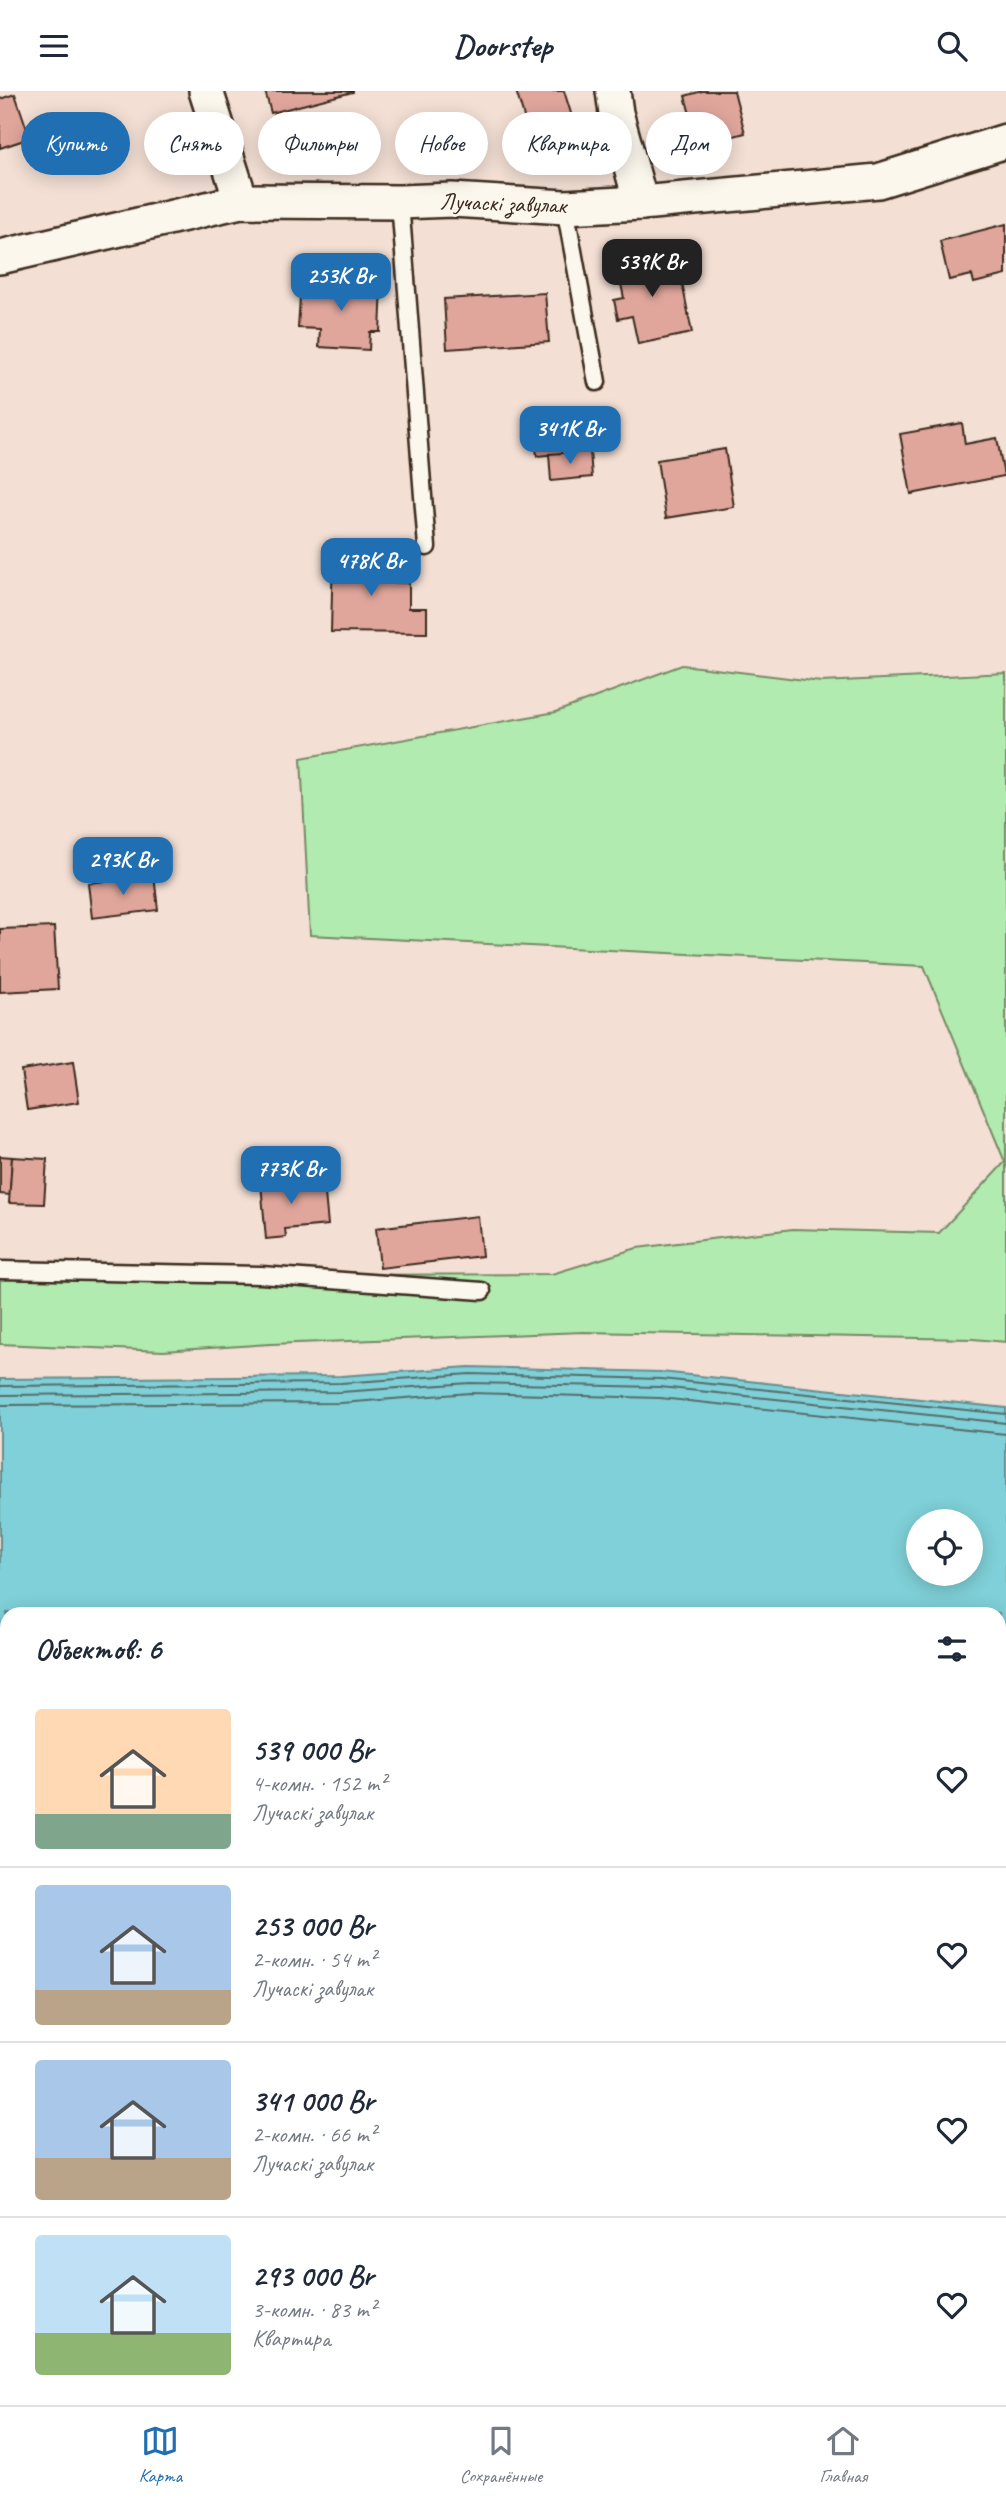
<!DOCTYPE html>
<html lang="ru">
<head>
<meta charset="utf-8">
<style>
  :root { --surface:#fff; --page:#f2f2f3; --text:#1f2937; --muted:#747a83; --line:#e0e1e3; --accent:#1f6fb2 }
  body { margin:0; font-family:Caveat,sans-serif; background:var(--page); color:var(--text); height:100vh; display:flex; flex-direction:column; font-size:26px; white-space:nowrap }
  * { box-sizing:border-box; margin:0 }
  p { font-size:23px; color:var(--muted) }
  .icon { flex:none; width:38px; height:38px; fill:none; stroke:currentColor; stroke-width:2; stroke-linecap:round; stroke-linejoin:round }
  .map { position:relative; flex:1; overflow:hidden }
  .drawer { position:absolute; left:0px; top:1516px; width:1006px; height:800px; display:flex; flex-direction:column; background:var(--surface); border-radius:21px 21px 0 0; box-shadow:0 4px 18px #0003 }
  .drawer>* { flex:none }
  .banner { position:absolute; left:21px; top:21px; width:964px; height:63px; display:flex; gap:14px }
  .tools { position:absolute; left:906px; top:1418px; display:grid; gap:14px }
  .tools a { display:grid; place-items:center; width:77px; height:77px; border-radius:50%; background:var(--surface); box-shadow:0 4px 18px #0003; font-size:35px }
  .price { position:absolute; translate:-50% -60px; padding:0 16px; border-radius:14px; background:var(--accent); color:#fff; font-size:23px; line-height:46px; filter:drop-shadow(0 2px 4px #0008) }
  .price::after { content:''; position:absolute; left:50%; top:42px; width:21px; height:16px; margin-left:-10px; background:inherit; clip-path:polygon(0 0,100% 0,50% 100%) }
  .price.active { background:#222; color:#fff }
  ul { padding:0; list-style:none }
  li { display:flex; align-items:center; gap:21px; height:175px; padding:0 35px }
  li+li { border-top:2px solid var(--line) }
  li span { display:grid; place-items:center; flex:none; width:196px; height:140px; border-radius:7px; color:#555 }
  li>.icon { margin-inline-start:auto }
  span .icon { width:84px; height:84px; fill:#fffc; stroke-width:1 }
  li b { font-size:30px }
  h2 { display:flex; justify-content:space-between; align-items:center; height:84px; padding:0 35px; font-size:30px }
  .chip { padding:0 24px; border-radius:32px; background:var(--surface); box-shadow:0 4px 18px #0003; font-size:24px; line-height:63px }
  .chip.active { background:var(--accent); color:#fff }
  header { display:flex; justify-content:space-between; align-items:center; height:91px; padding:0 35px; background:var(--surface); font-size:32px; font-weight:600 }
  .tab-bar { display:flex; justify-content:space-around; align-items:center; height:98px; border-top:2px solid var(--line); background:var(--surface); font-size:19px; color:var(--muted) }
  .tab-bar a { display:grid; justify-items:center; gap:4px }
  .tab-bar .active { color:var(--accent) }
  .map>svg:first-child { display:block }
  .built { fill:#edcec3 }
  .green { fill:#b1ebaf; stroke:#768a66; stroke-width:2 }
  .water { fill:#7fd0d8; stroke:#648e8e; stroke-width:2; fill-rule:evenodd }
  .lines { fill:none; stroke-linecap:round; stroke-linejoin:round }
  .shore { stroke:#566c68; stroke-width:2 }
  .building { fill:#e0a69c; stroke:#3b2a1e; stroke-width:2 }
  .lane-casing { stroke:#3b2a1e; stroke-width:21 }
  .street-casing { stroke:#3b2a1e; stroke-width:38 }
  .lane { stroke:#fbf7ec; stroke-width:16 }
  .street { stroke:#fbf7ec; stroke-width:33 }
  .labels { text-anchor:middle; stroke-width:5; stroke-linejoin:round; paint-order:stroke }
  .street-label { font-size:24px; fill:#3b2a1e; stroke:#fbf7ec }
</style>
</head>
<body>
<header><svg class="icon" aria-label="menu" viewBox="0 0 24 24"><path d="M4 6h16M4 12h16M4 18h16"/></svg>Doorstep<svg class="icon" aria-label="search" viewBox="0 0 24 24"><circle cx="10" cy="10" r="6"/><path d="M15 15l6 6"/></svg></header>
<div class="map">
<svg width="1006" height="2314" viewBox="0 0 1006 2314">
  <rect width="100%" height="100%" fill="#f3dfd4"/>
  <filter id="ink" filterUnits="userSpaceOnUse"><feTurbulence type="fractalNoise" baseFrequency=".0143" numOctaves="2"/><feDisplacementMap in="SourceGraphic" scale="14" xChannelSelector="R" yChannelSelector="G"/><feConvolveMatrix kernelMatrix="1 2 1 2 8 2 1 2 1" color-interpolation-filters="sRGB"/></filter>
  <g filter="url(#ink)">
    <!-- built -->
    <path class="built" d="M7,2265V2308H707L683,2314H0V2267Z"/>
    <!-- green -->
    <g class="green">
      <path d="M682,574L821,591L1006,582V1251L973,1248L583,1241L271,1253L163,1260L0,1253V1181L300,1184L552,1183L637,1157L793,1138L939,1142L1005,1071L924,875L310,844L301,667L556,621Z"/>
      <rect x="0" y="2069" width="7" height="162"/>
      <path d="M999,2084L1006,2085V2314H704L709,2308H999Z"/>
    </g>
    <!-- water -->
    <path class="water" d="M469,1276L661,1281L1006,1317V1981H999V1522H7V2029L0,2030V1288L341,1285ZM919,1430H971V1482H919Z"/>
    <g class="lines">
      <!-- shore -->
      <g class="shore">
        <path d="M0,1295L341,1292L470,1283L661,1288L1006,1323"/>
        <path d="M0,1304L341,1301L470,1292L660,1296L1006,1332"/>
        <path d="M0,1314L341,1312L470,1302L660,1307L1006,1343"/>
      </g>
    </g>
    <!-- building -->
    <g class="building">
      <path d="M265,0H353V1L271,22Z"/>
      <path d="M516,0H564L575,35L521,51L514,32L525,29Z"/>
      <path d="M702,0H734L745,42L689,57L686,44L695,42L685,5Z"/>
      <path d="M15,3L30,47L0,57V8Z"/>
      <path d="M286,23L353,24L352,64L286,63Z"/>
      <path d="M1006,133V184L974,192L972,184L949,189L940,150Z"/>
      <path d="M637,160L641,178L678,171L692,242L638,253L632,225L618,228L614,209L624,207L615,165Z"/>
      <path d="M301,190L382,194L380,241H370L369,259L319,256L320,238L298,237Z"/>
      <path d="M545,202L549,251L447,258L444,208Z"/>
      <path d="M962,332L965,353L997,347L1004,385L911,403L900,343Z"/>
      <path d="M587,333L590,360L537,365L534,339Z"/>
      <path d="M725,358L734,416L666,427L657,369Z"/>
      <path d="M590,360L592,386L551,390L549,363Z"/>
      <path d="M333,461L385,462V491L409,492V517H427V542L331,541Z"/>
      <path d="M154,784L158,819L92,827L88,792Z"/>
      <path d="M54,836L58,898L0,901V838Z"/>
      <path d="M73,971L79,1011L27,1019L21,979Z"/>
      <path d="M0,1065L12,1066L10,1104L0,1103Z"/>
      <path d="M12,1066L47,1068L44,1113L9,1112Z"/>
      <path d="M279,1080L281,1096L324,1092L328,1134L285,1138L286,1146L266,1148L260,1081Z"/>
      <path d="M478,1125L482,1165L380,1177L376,1137Z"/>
      <path d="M7,2295V2308H203L175,2314H0V2297Z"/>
      <path d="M357,2308H561L533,2314H328Z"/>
    </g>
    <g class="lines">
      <!-- lane casing -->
      <g class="lane-casing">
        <g id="lane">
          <path d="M400,111L427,456"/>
          <path d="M565,116L597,291"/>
          <path d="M0,1179L261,1184L482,1200"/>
          <path d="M0,2278L7,2277"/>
          <path d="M251,2314L283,2308"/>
        </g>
      </g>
      <!-- street casing -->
      <g class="street-casing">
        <g id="street">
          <path d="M206,0L241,110"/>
          <path d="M613,0L616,22L641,112"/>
          <path d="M0,166L241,110L400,111L452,109L565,116L641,112L878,90L1006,50"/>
        </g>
      </g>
      <!-- lane -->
      <use href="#lane" class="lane"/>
      <!-- street -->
      <use href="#street" class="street"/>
    </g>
  </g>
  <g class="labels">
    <!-- street labels -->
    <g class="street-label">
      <text transform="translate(503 112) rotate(2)" y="8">Лучаскі завулак</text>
    </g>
  </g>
</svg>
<div class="tools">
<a><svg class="icon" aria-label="locate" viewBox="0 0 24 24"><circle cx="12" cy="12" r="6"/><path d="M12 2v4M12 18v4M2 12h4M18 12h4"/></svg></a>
</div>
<b class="price active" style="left:652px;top:208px">539K Br</b>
<b class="price" style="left:341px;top:222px">253K Br</b>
<b class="price" style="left:570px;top:375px">341K Br</b>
<b class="price" style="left:371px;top:507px">478K Br</b>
<b class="price" style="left:123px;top:806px">293K Br</b>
<b class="price" style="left:291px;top:1115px">773K Br</b>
<div class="banner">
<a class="chip active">Купить</a>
<a class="chip">Снять</a>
<a class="chip">Фильтры</a>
<a class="chip">Новое</a>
<a class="chip">Квартира</a>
<a class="chip">Дом</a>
</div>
<section class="drawer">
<h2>Объектов: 6<svg class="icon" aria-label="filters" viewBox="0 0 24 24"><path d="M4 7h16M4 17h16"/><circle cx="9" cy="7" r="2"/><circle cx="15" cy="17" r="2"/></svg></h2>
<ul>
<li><span style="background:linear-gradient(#ffd9b3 75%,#7fa58c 0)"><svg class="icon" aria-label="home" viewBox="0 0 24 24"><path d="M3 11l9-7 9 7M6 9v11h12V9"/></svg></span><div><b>539 000 Br</b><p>4-комн. · 152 m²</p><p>Лучаскі завулак</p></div><svg class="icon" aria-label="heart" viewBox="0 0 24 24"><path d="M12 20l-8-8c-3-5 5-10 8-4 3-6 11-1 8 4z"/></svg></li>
<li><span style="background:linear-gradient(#a9c7e8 75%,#b9a48a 0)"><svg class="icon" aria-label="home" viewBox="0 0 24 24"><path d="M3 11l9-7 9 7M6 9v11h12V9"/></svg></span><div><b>253 000 Br</b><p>2-комн. · 54 m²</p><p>Лучаскі завулак</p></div><svg class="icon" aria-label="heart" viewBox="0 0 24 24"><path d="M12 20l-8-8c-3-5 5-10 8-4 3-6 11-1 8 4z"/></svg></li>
<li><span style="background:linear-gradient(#a9c7e8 70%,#b9a48a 0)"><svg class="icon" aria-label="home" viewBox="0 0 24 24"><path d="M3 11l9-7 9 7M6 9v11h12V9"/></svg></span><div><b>341 000 Br</b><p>2-комн. · 66 m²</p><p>Лучаскі завулак</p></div><svg class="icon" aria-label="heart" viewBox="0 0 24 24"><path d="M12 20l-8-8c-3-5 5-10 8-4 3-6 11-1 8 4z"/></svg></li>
<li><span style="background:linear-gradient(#bfe0f5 70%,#8fb573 0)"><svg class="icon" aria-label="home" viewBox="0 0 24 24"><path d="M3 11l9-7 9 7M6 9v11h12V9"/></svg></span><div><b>293 000 Br</b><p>3-комн. · 83 m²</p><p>Квартира</p></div><svg class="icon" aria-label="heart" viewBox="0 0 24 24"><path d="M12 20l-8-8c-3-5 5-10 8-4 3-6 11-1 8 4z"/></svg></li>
</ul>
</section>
</div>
<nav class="tab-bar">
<a class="active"><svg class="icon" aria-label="map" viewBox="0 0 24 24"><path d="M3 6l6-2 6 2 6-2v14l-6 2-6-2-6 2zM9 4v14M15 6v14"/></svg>Карта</a>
<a><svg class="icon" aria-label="saved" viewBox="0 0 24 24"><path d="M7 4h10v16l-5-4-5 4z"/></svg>Сохранённые</a>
<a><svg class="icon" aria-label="home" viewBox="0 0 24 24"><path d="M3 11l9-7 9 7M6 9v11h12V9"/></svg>Главная</a>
</nav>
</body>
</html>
